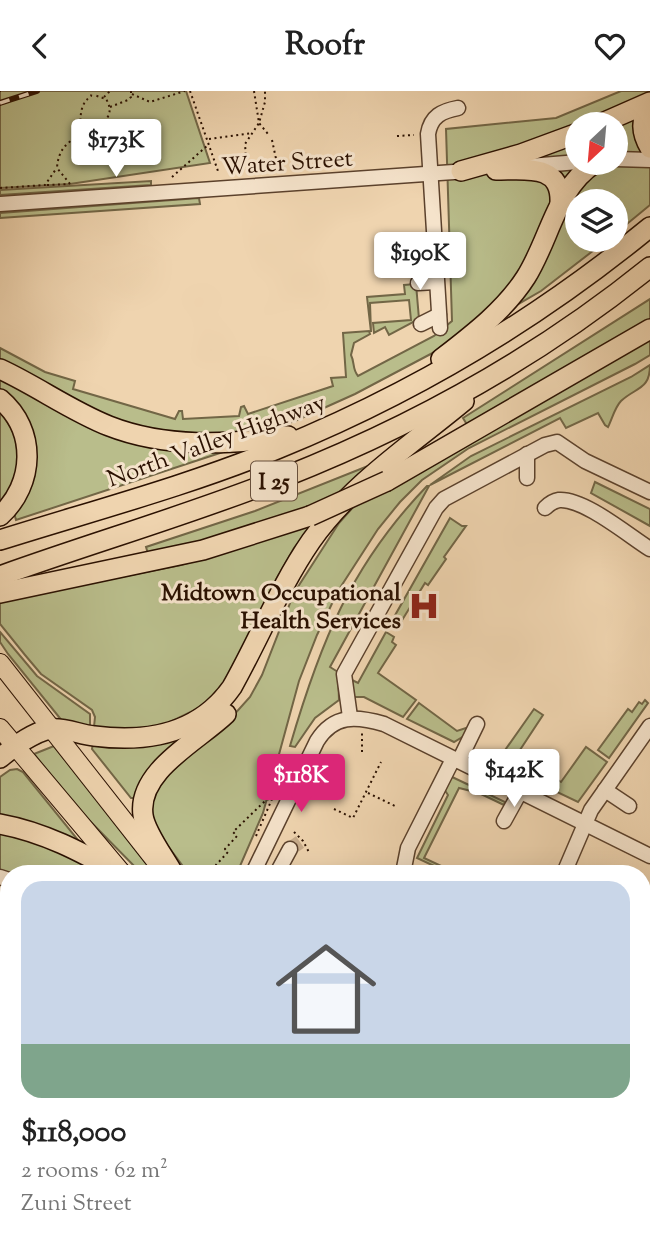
<!DOCTYPE html>
<html lang="en">
<head>
<meta charset="utf-8">
<style>
  :root { --surface:#fff; --page:#f2f2f2; --text:#222; --muted:#767676; --line:#e0e0e0; --accent:#db2777 }
  body { margin:0; font-family:"Sorts Mill Goudy",serif; background:var(--page); color:var(--text); height:100vh; display:flex; flex-direction:column; font-size:26px; white-space:nowrap }
  * { box-sizing:border-box; margin:0 }
  p { font-size:23px; color:var(--muted) }
  .icon { flex:none; width:38px; height:38px; fill:none; stroke:currentColor; stroke-width:2; stroke-linecap:round; stroke-linejoin:round }
  .map { position:relative; flex:1; overflow:hidden }
  .details { position:absolute; left:0px; top:774px; width:651px; height:387px; display:flex; flex-direction:column; background:var(--surface); border-radius:28px 28px 0 0; box-shadow:0 7px 28px #0002 }
  .details>* { flex:none }
  .needle { width:46px; rotate:206deg }
  .controls { position:absolute; left:565px; top:21px; display:grid; gap:14px }
  .controls a { display:grid; place-items:center; width:63px; height:63px; border-radius:50%; background:var(--surface); box-shadow:0 7px 28px #0002; font-size:35px }
  .price { position:absolute; translate:-50% -60px; padding:0 16px; border-radius:7px; background:#fff; color:#222; font-size:23px; line-height:46px; filter:drop-shadow(0 2px 4px #0008) }
  .price::after { content:''; position:absolute; left:50%; top:42px; width:21px; height:16px; margin-left:-10px; background:inherit; clip-path:polygon(0 0,100% 0,50% 100%) }
  .price.current { background:var(--accent); color:#fff }
  ul { padding:0; list-style:none }
  li { display:grid; align-content:center; gap:14px; height:371px; padding:0 21px }
  li+li { border-top:2px solid var(--line) }
  li span { display:grid; place-items:center; height:217px; border-radius:21px; color:#555 }
  li>.icon { margin-inline-start:auto }
  span .icon { width:126px; height:126px; fill:#fffc; stroke-width:1 }
  li b { font-size:30px }
  header { display:flex; justify-content:space-between; align-items:center; height:91px; padding:0 21px; background:var(--surface); font-size:32px; font-weight:700 }
  .map>svg:first-child { display:block }
  .green { fill:#b9bd8b; stroke:#726646; stroke-width:2; fill-rule:evenodd }
  .lines { fill:none; stroke-linecap:round; stroke-linejoin:round }
  .minor-tunnel { stroke:#c8ad8c; stroke-width:14; stroke-dasharray:14 7; stroke-linecap:butt }
  .minor-casing { stroke:#5b412c; stroke-width:17 }
  .major-casing { stroke:#2a1000; stroke-width:20 }
  .highway-casing { stroke:#2a1000; stroke-width:22 }
  .path { stroke:#2a1000; stroke-width:2; stroke-dasharray:2 3.5; stroke-linecap:butt }
  .minor { stroke:#f5e3cb; stroke-width:14 }
  .major { stroke:#efd4af; stroke-width:18 }
  .highway { stroke:#efd4af; stroke-width:19 }
  .rail-casing { stroke:#2a1000; stroke-width:6 }
  .rail { stroke:#f5e3cb; stroke-width:3.5; stroke-dasharray:10; stroke-linecap:butt }
  .highway-bridge-casing { stroke:#2a1000; stroke-width:22; stroke-linecap:butt }
  .highway-bridge { stroke:#efd4af; stroke-width:19 }
  .labels { text-anchor:middle; stroke-width:6; stroke-linejoin:round; paint-order:stroke }
  .shield { fill:#f5e3cb; stroke:#674f3d; stroke-width:2 }
  .shield-label { font-size:23px; font-weight:bold; fill:#2a1000 }
  .street-label { font-size:24px; fill:#2a1000; stroke:#f5e3cb }
  .poi-label { font-size:24px; font-weight:bold; fill:#2a1000; stroke:#f5e3cb; text-anchor:end }
</style>
</head>
<body>
<header><svg class="icon" aria-label="back" viewBox="0 0 24 24"><path d="M15 5l-7 7 7 7"/></svg>Roofr<svg class="icon" aria-label="heart" viewBox="0 0 24 24"><path d="M12 20l-8-8c-3-5 5-10 8-4 3-6 11-1 8 4z"/></svg></header>
<div class="map">
<svg width="650" height="1159" viewBox="0 0 650 1159">
  <rect width="100%" height="100%" fill="#efd4af"/>
  <filter id="stains"><feTurbulence type="fractalNoise" baseFrequency=".00286" numOctaves="4"/><feColorMatrix values="0 0 0 0 .2 0 0 0 0 .09 0 0 0 0 .02 0 0 0 .5 -.17"/></filter>
  <radialGradient id="worn" r=".72"><stop offset=".6" stop-color="#630" stop-opacity="0"/><stop offset="1" stop-color="#630" stop-opacity=".3"/></radialGradient>
  <!-- green -->
  <g class="green">
    <path d="M0,0H186L210,72L70,93L0,97Z"/>
    <path d="M621,0H650V114L616,142V110H578V149H607L541,200L442,257L355,303L295,330L260,341L190,347L109,328L0,270V257L45,281L75,290L73,298L175,328L179,320H182L183,328L239,325L241,316L244,315L248,323L333,295L331,287L346,286L343,242L369,240L370,243L354,252L351,264C355,272 352,278 358,285L434,245L452,230L446,38L556,27ZM578,33H616V72H578Z"/>
    <path d="M151,90V94L0,104V99Z"/>
    <path d="M199,107L200,113L0,127V122Z"/>
    <path d="M416,193L419,228L389,244L385,236L374,242L373,232L411,229L409,209L370,212L371,241L367,206L405,203L404,194Z"/>
    <path d="M650,208V231L469,337L463,327Z"/>
    <path d="M650,247V264L635,273L469,357L422,389L400,411L378,438L338,500L317,544L299,590L263,722L237,782H188L153,735L149,709L156,691L223,636L250,606L262,584L294,502L339,432L356,413L456,361Z"/>
    <path d="M650,274C650,299 636,296 621,310C615,316 612,328 608,336L605,334L598,322L566,337L560,327L430,394L471,365L631,286Z"/>
    <path d="M0,286L33,305L223,361L16,429L13,418L30,385L0,300Z"/>
    <path d="M0,320L15,343L20,378L0,418Z"/>
    <path d="M368,375L339,405L282,428L149,466L146,456L255,420Z"/>
    <path d="M595,391L650,418V435L591,402Z"/>
    <path d="M427,395H429L330,576L338,581L339,609L315,627L295,656L290,655C320,552 351,474 427,395Z"/>
    <path d="M450,427L462,435H466L444,466L446,468L428,494L425,492L396,539L389,535Z"/>
    <path d="M316,431L294,457L278,485L227,590L201,616L162,635L137,639L94,636L95,626L92,619L41,583L25,564L0,533V510L181,474L277,445Z"/>
    <path d="M0,541L37,585L90,623V635L63,631L8,563L0,551Z"/>
    <path d="M386,541L394,546L392,551L396,554L378,582L416,609L403,626L364,606H353L352,589L358,592Z"/>
    <path d="M645,609L648,612L609,667L598,659L628,618L632,621L639,611L642,613Z"/>
    <path d="M419,612L457,640L466,637L467,639L464,645L454,651L407,628Z"/>
    <path d="M534,618L543,624L518,662L561,691L586,656L607,671L578,711L496,672Z"/>
    <path d="M188,643C169,661 140,680 136,707H131L92,658L93,652Z"/>
    <path d="M54,655L156,782H141L80,720L34,663Z"/>
    <path d="M17,678L23,681L78,749L75,753L0,726V686L10,679Z"/>
    <path d="M450,685L505,711L504,714L479,702L459,697L424,767L456,782H449L417,767L448,704L444,698Z"/>
    <path d="M0,742L27,745L87,773L96,782H9L0,780Z"/>
  </g>
  <g class="lines">
    <!-- minor-tunnel -->
    <path class="minor-tunnel" d="M290,758L300,751"/>
    <!-- minor casing -->
    <g class="minor-casing">
      <g id="minor">
        <path d="M616,68L650,69"/>
        <path d="M530,75L578,71"/>
        <path d="M0,113L468,80"/>
        <path d="M418,192L436,191"/>
        <path d="M421,233L439,224"/>
        <path d="M440,237L428,43C431,25 442,20 458,17"/>
        <path d="M527,387V363"/>
        <path d="M545,417C549,413 553,410 559,409C584,407 629,445 650,458"/>
        <path d="M350,626L344,583L436,417L444,408L545,354L557,351L585,370L650,401"/>
        <path d="M459,670L477,633"/>
        <path d="M605,699L629,715"/>
        <path d="M504,730L520,701"/>
        <path d="M253,782L317,650C334,623 356,625 384,633L650,765"/>
        <path d="M277,782L290,758"/>
        <path d="M403,782L408,757L453,668"/>
        <path d="M564,782L591,719L650,635"/>
        <path d="M0,786L9,789"/>
        <path d="M0,873L9,855"/>
        <path d="M0,929L9,933"/>
        <path d="M642,1010L650,1014"/>
        <path d="M642,1059L650,1043"/>
        <path d="M0,1088L9,1070"/>
        <path d="M295,1152L296,1159"/>
        <path d="M72,1159L76,1152"/>
        <path d="M327,1159L377,1152"/>
        <path d="M594,1159L598,1152"/>
      </g>
    </g>
    <!-- major casing -->
    <g class="major-casing">
      <g id="major">
        <path d="M0,572L165,782"/>
        <path d="M0,637L122,782"/>
        <path d="M457,1152L463,1159"/>
      </g>
    </g>
    <!-- highway casing -->
    <g class="highway-casing">
      <g id="highway">
        <path d="M650,13C640,29 641,42 650,57"/>
        <path d="M600,33L650,11"/>
        <path d="M496,79C526,79 562,72 560,113"/>
        <path d="M461,80L521,63L578,42"/>
        <path d="M441,268C472,244 505,219 526,186C550,148 556,97 595,72"/>
        <path d="M0,278C37,295 71,320 109,335C165,357 229,354 288,345"/>
        <path d="M0,308C37,339 35,393 0,425"/>
        <path d="M387,390L650,238"/>
        <path d="M0,449C92,420 187,395 277,358C412,303 538,228 650,136"/>
        <path d="M0,485C94,451 189,424 282,387C414,335 540,265 650,176"/>
        <path d="M0,502L203,459L310,425"/>
        <path d="M0,667C12,657 35,640 51,638C64,636 81,644 94,645C148,652 199,643 232,596C259,548 280,495 311,450C351,393 411,354 464,310"/>
        <path d="M0,733C44,741 81,761 119,782"/>
        <path d="M173,782C165,767 145,741 143,724C137,680 198,650 226,623"/>
      </g>
    </g>
    <!-- path -->
    <g class="path">
      <path d="M0,0H1"/>
      <path d="M190,0L219,83"/>
      <path d="M254,0L259,32L268,43"/>
      <path d="M132,3L150,11L185,0"/>
      <path d="M104,6L110,0"/>
      <path d="M110,16L128,9L131,6V0"/>
      <path d="M82,32L91,37"/>
      <path d="M80,44C94,37 119,29 106,8L94,4"/>
      <path d="M397,45L414,44"/>
      <path d="M209,48L252,42"/>
      <path d="M272,49L278,77"/>
      <path d="M247,80L245,53L259,32L265,11V0"/>
      <path d="M172,86L208,54"/>
      <path d="M70,93L57,77C58,61 65,52 79,45C82,30 77,15 91,5L92,0"/>
      <path d="M47,94L69,93"/>
      <path d="M0,97L45,94L56,78"/>
      <path d="M362,661V641"/>
      <path d="M368,702L395,715"/>
      <path d="M334,718L353,727L381,671"/>
      <path d="M294,741L303,750L310,763"/>
      <path d="M256,745L272,708"/>
      <path d="M225,782L216,774L228,761L225,758L237,745L233,741L266,709L272,707"/>
      <path d="M119,1152L135,1159"/>
    </g>
    <!-- minor -->
    <use href="#minor" class="minor"/>
    <!-- major -->
    <use href="#major" class="major"/>
    <!-- highway -->
    <use href="#highway" class="highway"/>
    <!-- rail casing -->
    <g class="rail-casing">
      <path id="rail" d="M0,12L37,0"/>
    </g>
    <!-- rail -->
    <use href="#rail" class="rail"/>
    <!-- highway-bridge casing -->
    <g class="highway-bridge-casing">
      <path id="highway-bridge" d="M310,425L387,390"/>
    </g>
    <!-- highway-bridge -->
    <use href="#highway-bridge" class="highway-bridge"/>
  </g>
  <!-- icons -->
  <defs>
    <g id="hospital-bare" transform="scale(2.415)"><path d="M-5-5h3v3.5h4V-5h3V5h-3V1.5h-4V5h-3Z" fill="#8f2418" stroke="#f5e3cb" stroke-width="2.5" paint-order="stroke"/></g>
  </defs>
  <g fill-rule="evenodd">
    <use href="#hospital-bare" x="424" y="515"/>
  </g>
  <g class="labels">
    <!-- shield labels -->
    <rect class="shield" x="251" y="370.5" width="46" height="39" rx="5"/>
    <g class="shield-label">
      <text x="274" y="398">I 25</text>
    </g>
    <!-- street labels -->
    <g class="street-label">
      <text transform="translate(287 71) rotate(-4)" y="8">Water Street</text>
      <text transform="translate(216 349) rotate(-20)" y="8">North Valley Highway</text>
    </g>
    <!-- poi labels -->
    <g class="poi-label">
      <text x="401" y="509">Midtown Occupational<tspan x="401" dy="28">Health Services</tspan></text>
    </g>
  </g>
  <rect width="100%" height="100%" filter="url(#stains)"/>
  <rect width="100%" height="100%" fill="url(#worn)"/>
</svg>
<div class="controls">
<a><svg class="needle" viewBox="-14 -14 28 28"><path d="M0-13l5 13h-10z" fill="#e53935"/><path d="M0 13l5-13h-10z" fill="#767676"/></svg></a>
<a><svg class="icon" aria-label="layers" viewBox="0 0 24 24"><path d="M12 4l9 5-9 5-9-5zM3 14l9 5 9-5"/></svg></a>
</div>
<b class="price" style="left:116px;top:88px">$173K</b>
<b class="price" style="left:420px;top:201px">$190K</b>
<b class="price" style="left:514px;top:718px">$142K</b>
<b class="price current" style="left:301px;top:723px">$118K</b>
<section class="details">
<ul>
<li><span style="background:linear-gradient(#c9d6e8 75%,#7fa58c 0)"><svg class="icon" aria-label="home" viewBox="0 0 24 24"><path d="M3 11l9-7 9 7M6 9v11h12V9"/></svg></span><div><b>$118,000</b><p>2 rooms · 62 m²</p><p>Zuni Street</p></div></li>
</ul>
</section>
</div>
</body>
</html>
